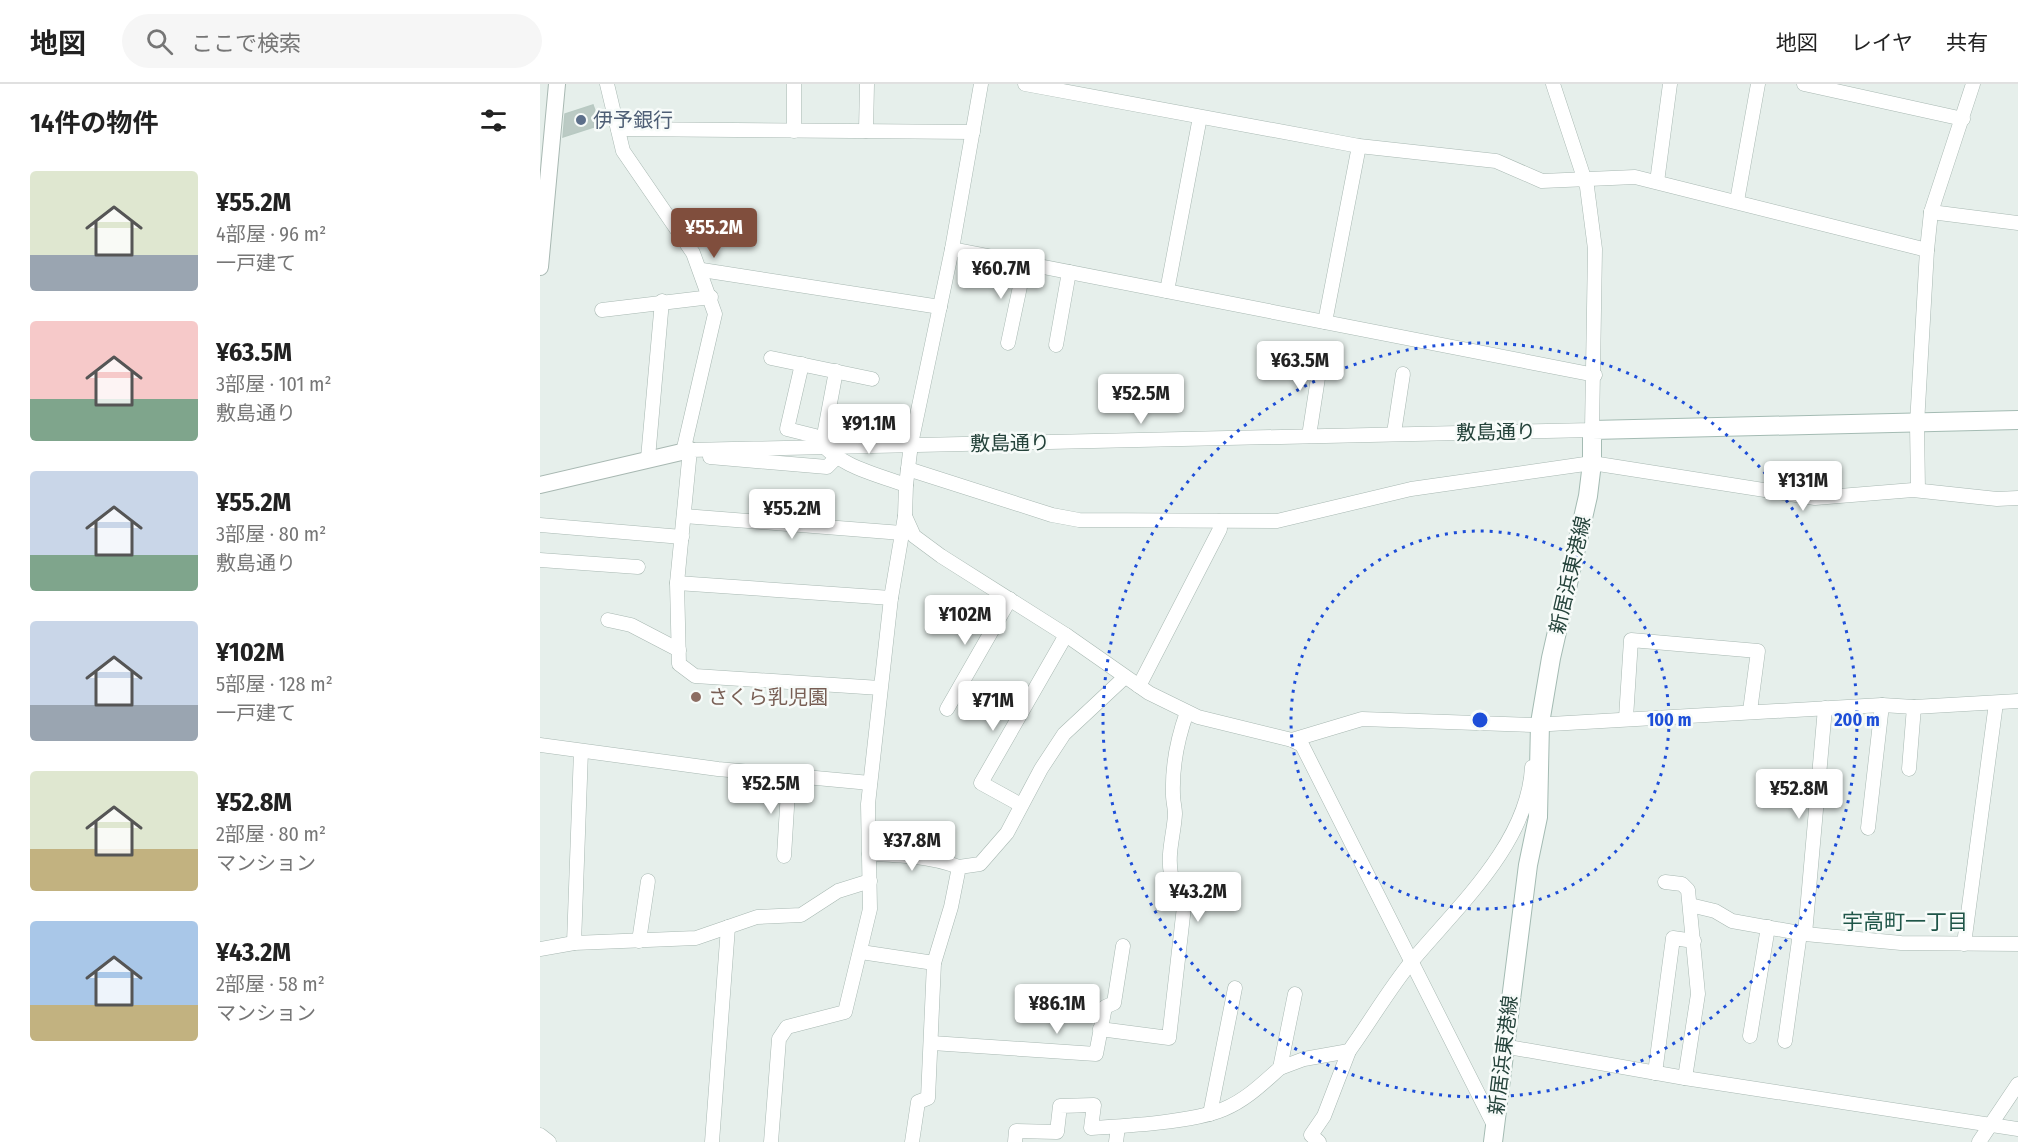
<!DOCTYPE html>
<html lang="ja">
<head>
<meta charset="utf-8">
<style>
  :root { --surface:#fff; --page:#f6f6f6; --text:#222; --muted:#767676; --line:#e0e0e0; --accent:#804e3d }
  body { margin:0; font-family:"Fira Sans Condensed","Noto Sans JP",sans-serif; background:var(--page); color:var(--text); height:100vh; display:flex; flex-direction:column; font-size:22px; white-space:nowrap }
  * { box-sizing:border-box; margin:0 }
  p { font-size:20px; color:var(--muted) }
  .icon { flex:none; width:33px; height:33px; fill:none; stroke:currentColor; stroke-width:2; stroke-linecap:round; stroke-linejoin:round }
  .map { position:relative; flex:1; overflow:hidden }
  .panel { display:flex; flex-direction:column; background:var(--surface); width:540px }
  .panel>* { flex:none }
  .price { position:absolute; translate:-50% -51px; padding:0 14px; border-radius:6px; background:#fff; color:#222; font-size:20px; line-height:39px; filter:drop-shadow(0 2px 3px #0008) }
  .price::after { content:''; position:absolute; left:50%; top:36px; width:18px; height:14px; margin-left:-9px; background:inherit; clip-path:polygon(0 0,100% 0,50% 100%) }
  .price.active { background:var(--accent); color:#fff }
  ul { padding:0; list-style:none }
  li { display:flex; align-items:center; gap:18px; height:150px; padding:0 30px }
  li span { display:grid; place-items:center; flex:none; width:168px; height:120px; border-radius:6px; color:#555 }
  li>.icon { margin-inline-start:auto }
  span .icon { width:72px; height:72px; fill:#fffc; stroke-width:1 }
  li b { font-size:26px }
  h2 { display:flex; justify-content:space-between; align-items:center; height:72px; padding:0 30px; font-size:26px }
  header { display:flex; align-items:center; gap:36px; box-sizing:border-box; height:84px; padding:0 30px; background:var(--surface); border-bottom:2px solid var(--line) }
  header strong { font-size:28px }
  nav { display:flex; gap:33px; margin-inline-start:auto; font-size:21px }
  .search { width:420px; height:54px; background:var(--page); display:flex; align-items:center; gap:15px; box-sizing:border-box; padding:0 21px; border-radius:33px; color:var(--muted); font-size:22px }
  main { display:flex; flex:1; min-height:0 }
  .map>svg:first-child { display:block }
  .building { fill:#bbcac4; stroke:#b8c9c2; stroke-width:1.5 }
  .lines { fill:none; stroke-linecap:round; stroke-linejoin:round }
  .minor-casing { stroke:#a8b8b2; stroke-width:15 }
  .tertiary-casing { stroke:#a8b8b2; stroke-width:18 }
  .secondary-casing { stroke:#a4bbb3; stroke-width:20 }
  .minor { stroke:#fff; stroke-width:14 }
  .tertiary { stroke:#fff; stroke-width:16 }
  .secondary { stroke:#fff; stroke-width:18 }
  .ring { fill:none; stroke:#1d4ed8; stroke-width:3; stroke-dasharray:3 6 }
  .service-dot { fill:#5c6f8a; stroke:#f7fbf9; stroke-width:2 }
  .education-dot { fill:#8d6e63; stroke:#f7fbf9; stroke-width:2 }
  .labels { text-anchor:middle; stroke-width:5; stroke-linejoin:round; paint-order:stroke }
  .service-label { font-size:20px; fill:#4e5e75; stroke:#f7fbf9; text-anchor:start }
  .street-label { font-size:20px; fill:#24423a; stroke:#f7fbf9 }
  .education-label { font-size:20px; fill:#785e54; stroke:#f7fbf9; text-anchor:start }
  .neighbourhood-label { font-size:21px; fill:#1f5548; stroke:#f7fbf9 }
  .centre { fill:#1d4ed8; stroke:#f7fbf9; stroke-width:3 }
  .ring-label { font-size:18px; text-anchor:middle; font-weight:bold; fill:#1d4ed8; stroke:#f7fbf9; stroke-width:5; stroke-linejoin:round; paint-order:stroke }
</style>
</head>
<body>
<header>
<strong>地図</strong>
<div class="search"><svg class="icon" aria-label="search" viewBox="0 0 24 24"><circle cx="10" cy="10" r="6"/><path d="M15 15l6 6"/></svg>ここで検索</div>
<nav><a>地図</a><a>レイヤ</a><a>共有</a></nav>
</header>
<main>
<section class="panel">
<h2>14件の物件<svg class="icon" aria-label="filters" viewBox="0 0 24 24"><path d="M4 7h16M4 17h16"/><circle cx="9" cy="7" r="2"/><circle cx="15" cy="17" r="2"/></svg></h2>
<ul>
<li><span style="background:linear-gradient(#dfe7d0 70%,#9aa5b1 0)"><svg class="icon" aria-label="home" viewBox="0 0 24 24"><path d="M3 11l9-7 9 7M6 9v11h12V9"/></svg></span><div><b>¥55.2M</b><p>4部屋 · 96 m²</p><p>一戸建て</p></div></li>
<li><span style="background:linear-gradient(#f6c9c9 65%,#7fa58c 0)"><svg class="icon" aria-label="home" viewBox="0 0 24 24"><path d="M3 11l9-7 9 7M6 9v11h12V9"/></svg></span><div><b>¥63.5M</b><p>3部屋 · 101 m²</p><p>敷島通り</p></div></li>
<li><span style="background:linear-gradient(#c9d6e8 70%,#7fa58c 0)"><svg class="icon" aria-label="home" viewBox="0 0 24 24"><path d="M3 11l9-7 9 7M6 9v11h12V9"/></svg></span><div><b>¥55.2M</b><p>3部屋 · 80 m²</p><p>敷島通り</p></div></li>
<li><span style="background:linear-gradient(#c9d6e8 70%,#9aa5b1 0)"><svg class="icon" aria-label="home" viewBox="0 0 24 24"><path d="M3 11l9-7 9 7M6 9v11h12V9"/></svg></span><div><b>¥102M</b><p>5部屋 · 128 m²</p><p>一戸建て</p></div></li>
<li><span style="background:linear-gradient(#dfe7d0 65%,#c2b280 0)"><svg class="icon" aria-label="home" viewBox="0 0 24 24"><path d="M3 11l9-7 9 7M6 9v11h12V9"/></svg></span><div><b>¥52.8M</b><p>2部屋 · 80 m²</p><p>マンション</p></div></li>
<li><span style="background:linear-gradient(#a9c7e8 70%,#c2b280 0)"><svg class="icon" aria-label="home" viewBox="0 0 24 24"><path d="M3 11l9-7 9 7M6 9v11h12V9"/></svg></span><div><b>¥43.2M</b><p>2部屋 · 58 m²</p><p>マンション</p></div></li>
</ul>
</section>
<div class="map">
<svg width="1478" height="1058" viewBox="0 0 1478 1058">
  <rect width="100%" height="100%" fill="#e6efeb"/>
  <!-- building -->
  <path class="building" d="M53,21L60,41L23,53L25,30Z"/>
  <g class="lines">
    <!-- minor casing -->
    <g class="minor-casing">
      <g id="minor">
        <path d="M67,0L83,67L153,169L175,230L143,368"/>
        <path d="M441,0L412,165L371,360L366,401L365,432L374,452L401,472L526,551L609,609L658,633L752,656L762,661L954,1041"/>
        <path d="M485,0L819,62L956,77L1002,97L1095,93L1387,166"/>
        <path d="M1264,0L1423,35"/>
        <path d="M78,45L433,48"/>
        <path d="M254,47V0"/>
        <path d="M326,47L327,0"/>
        <path d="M1117,98L1130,0"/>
        <path d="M1197,117L1218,0"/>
        <path d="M1391,128L1478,139"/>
        <path d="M412,165L1055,291"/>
        <path d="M162,186L400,223"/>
        <path d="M627,207L660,33"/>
        <path d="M62,226L171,213"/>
        <path d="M785,238L819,62"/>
        <path d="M468,259L485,179"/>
        <path d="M516,261L529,188"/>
        <path d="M231,274L332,295"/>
        <path d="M262,280L247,345L275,352C295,381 334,390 366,401"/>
        <path d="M854,349L863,290"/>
        <path d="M769,352L782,268"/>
        <path d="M282,362L296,287"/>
        <path d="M170,373L287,383L297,373"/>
        <path d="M108,374L122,217"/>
        <path d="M368,385L512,431L539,436L737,437L871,405L1052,379L1275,414L1373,406L1457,415L1478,414"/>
        <path d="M1378,406L1377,340L1387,166L1391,128L1433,0"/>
        <path d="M144,432L362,449"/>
        <path d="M0,441L142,453"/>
        <path d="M0,476L98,483"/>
        <path d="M137,499L351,514"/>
        <path d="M68,536L91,541L139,566"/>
        <path d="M599,602L680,445L679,437"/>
        <path d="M340,604L155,592L139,580L137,499L150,366L1052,346L1055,165L1047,103L1013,0"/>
        <path d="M407,625L470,515"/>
        <path d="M1086,634L1091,556L1218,567L1210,627"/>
        <path d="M752,656L822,635L993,641L1342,621L1374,623L1478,617"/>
        <path d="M0,661L178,685L330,699"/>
        <path d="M1369,685L1374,623"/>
        <path d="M481,721L441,699L526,551"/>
        <path d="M1328,744L1342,621"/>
        <path d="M329,770C360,771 390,772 419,783"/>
        <path d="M244,772L249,691"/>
        <path d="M1125,798L1142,800L1148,806L1158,910L1145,994"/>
        <path d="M1150,821L1175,827L1192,837L1265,850L1361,859L1478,860"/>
        <path d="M1265,850L1285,624"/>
        <path d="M99,857L108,797"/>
        <path d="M34,859L41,667"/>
        <path d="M1424,860L1456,619"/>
        <path d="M0,865L34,859L156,854L217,833L261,831L298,807L330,797"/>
        <path d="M321,868L394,879"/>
        <path d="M755,910L740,984L764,975L809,967C830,938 849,905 872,877C918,822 988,759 992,683"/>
        <path d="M560,945L629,954L645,814C642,803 633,800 631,790C627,769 634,750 635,730C635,724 633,717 633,711C632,684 638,653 647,628"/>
        <path d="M1210,952L1228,843"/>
        <path d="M1245,957L1260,849"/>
        <path d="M392,959L556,970L565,923L574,919L583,862"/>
        <path d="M963,962L1145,994L1478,1045"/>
        <path d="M1115,989L1133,854L1154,857"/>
        <path d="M670,1030L695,904"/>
        <path d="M0,1051L9,1058"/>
        <path d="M172,1058L188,843"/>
        <path d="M231,1058L239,955L247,943L305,928L330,825L328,720L351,514L365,432"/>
        <path d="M372,1058L378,1018L388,1014L394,879L411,823L419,783L440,780L467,749L501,685L524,650L585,593"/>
        <path d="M475,1058L476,1047L517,1048L520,1022L554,1021L551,1044C585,1042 654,1038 684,1025C706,1016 723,999 740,984"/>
        <path d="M576,1058L578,1043"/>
        <path d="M779,1058L771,1051L784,1032L809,967"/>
        <path d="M1439,1058L1478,1000"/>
      </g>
    </g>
    <!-- tertiary casing -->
    <g class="tertiary-casing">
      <g id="tertiary">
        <path d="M0,183L17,0"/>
        <path d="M0,401L150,366"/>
      </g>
    </g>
    <!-- secondary casing -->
    <g class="secondary-casing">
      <path id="secondary" d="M953,1058L988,781L998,733L1000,639L1011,574L1048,412L1052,379V346L1478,336"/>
    </g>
    <!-- minor -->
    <use href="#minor" class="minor"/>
    <!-- tertiary -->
    <use href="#tertiary" class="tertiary"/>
    <!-- secondary -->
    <use href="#secondary" class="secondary"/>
  </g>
  <!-- distance rings -->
  <g class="ring">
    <circle cx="940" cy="636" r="189"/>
    <circle cx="940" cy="636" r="377"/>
  </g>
  <!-- markers -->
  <circle class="service-dot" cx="41" cy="36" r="6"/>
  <circle class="education-dot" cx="156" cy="613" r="6"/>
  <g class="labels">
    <!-- service labels -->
    <g class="service-label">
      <text x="53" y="43">伊予銀行</text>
    </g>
    <!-- street labels -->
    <g class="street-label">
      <text transform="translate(956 348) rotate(-1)" y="7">敷島通り</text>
      <text transform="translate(470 359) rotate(-1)" y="7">敷島通り</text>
      <text transform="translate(1030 491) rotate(-77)" y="7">新居浜東港線</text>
      <text transform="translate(963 971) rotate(-83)" y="7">新居浜東港線</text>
    </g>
    <!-- education labels -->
    <g class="education-label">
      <text x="168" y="620">さくら乳児園</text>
    </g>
    <!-- neighbourhood labels -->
    <g class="neighbourhood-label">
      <text x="1365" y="845">宇高町一丁目</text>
    </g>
  </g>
  <circle cx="940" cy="636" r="9" class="centre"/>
  <g class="ring-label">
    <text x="1129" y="642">100 m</text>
    <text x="1317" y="642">200 m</text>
  </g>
</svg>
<b class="price active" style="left:174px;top:175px">¥55.2M</b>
<b class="price" style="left:461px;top:216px">¥60.7M</b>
<b class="price" style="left:760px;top:308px">¥63.5M</b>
<b class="price" style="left:601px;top:341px">¥52.5M</b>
<b class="price" style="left:329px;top:371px">¥91.1M</b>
<b class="price" style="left:1263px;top:428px">¥131M</b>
<b class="price" style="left:252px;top:456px">¥55.2M</b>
<b class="price" style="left:425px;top:562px">¥102M</b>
<b class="price" style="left:453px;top:648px">¥71M</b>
<b class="price" style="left:231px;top:731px">¥52.5M</b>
<b class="price" style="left:1259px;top:736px">¥52.8M</b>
<b class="price" style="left:372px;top:788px">¥37.8M</b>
<b class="price" style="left:658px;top:839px">¥43.2M</b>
<b class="price" style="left:517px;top:951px">¥86.1M</b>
</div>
</main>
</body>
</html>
